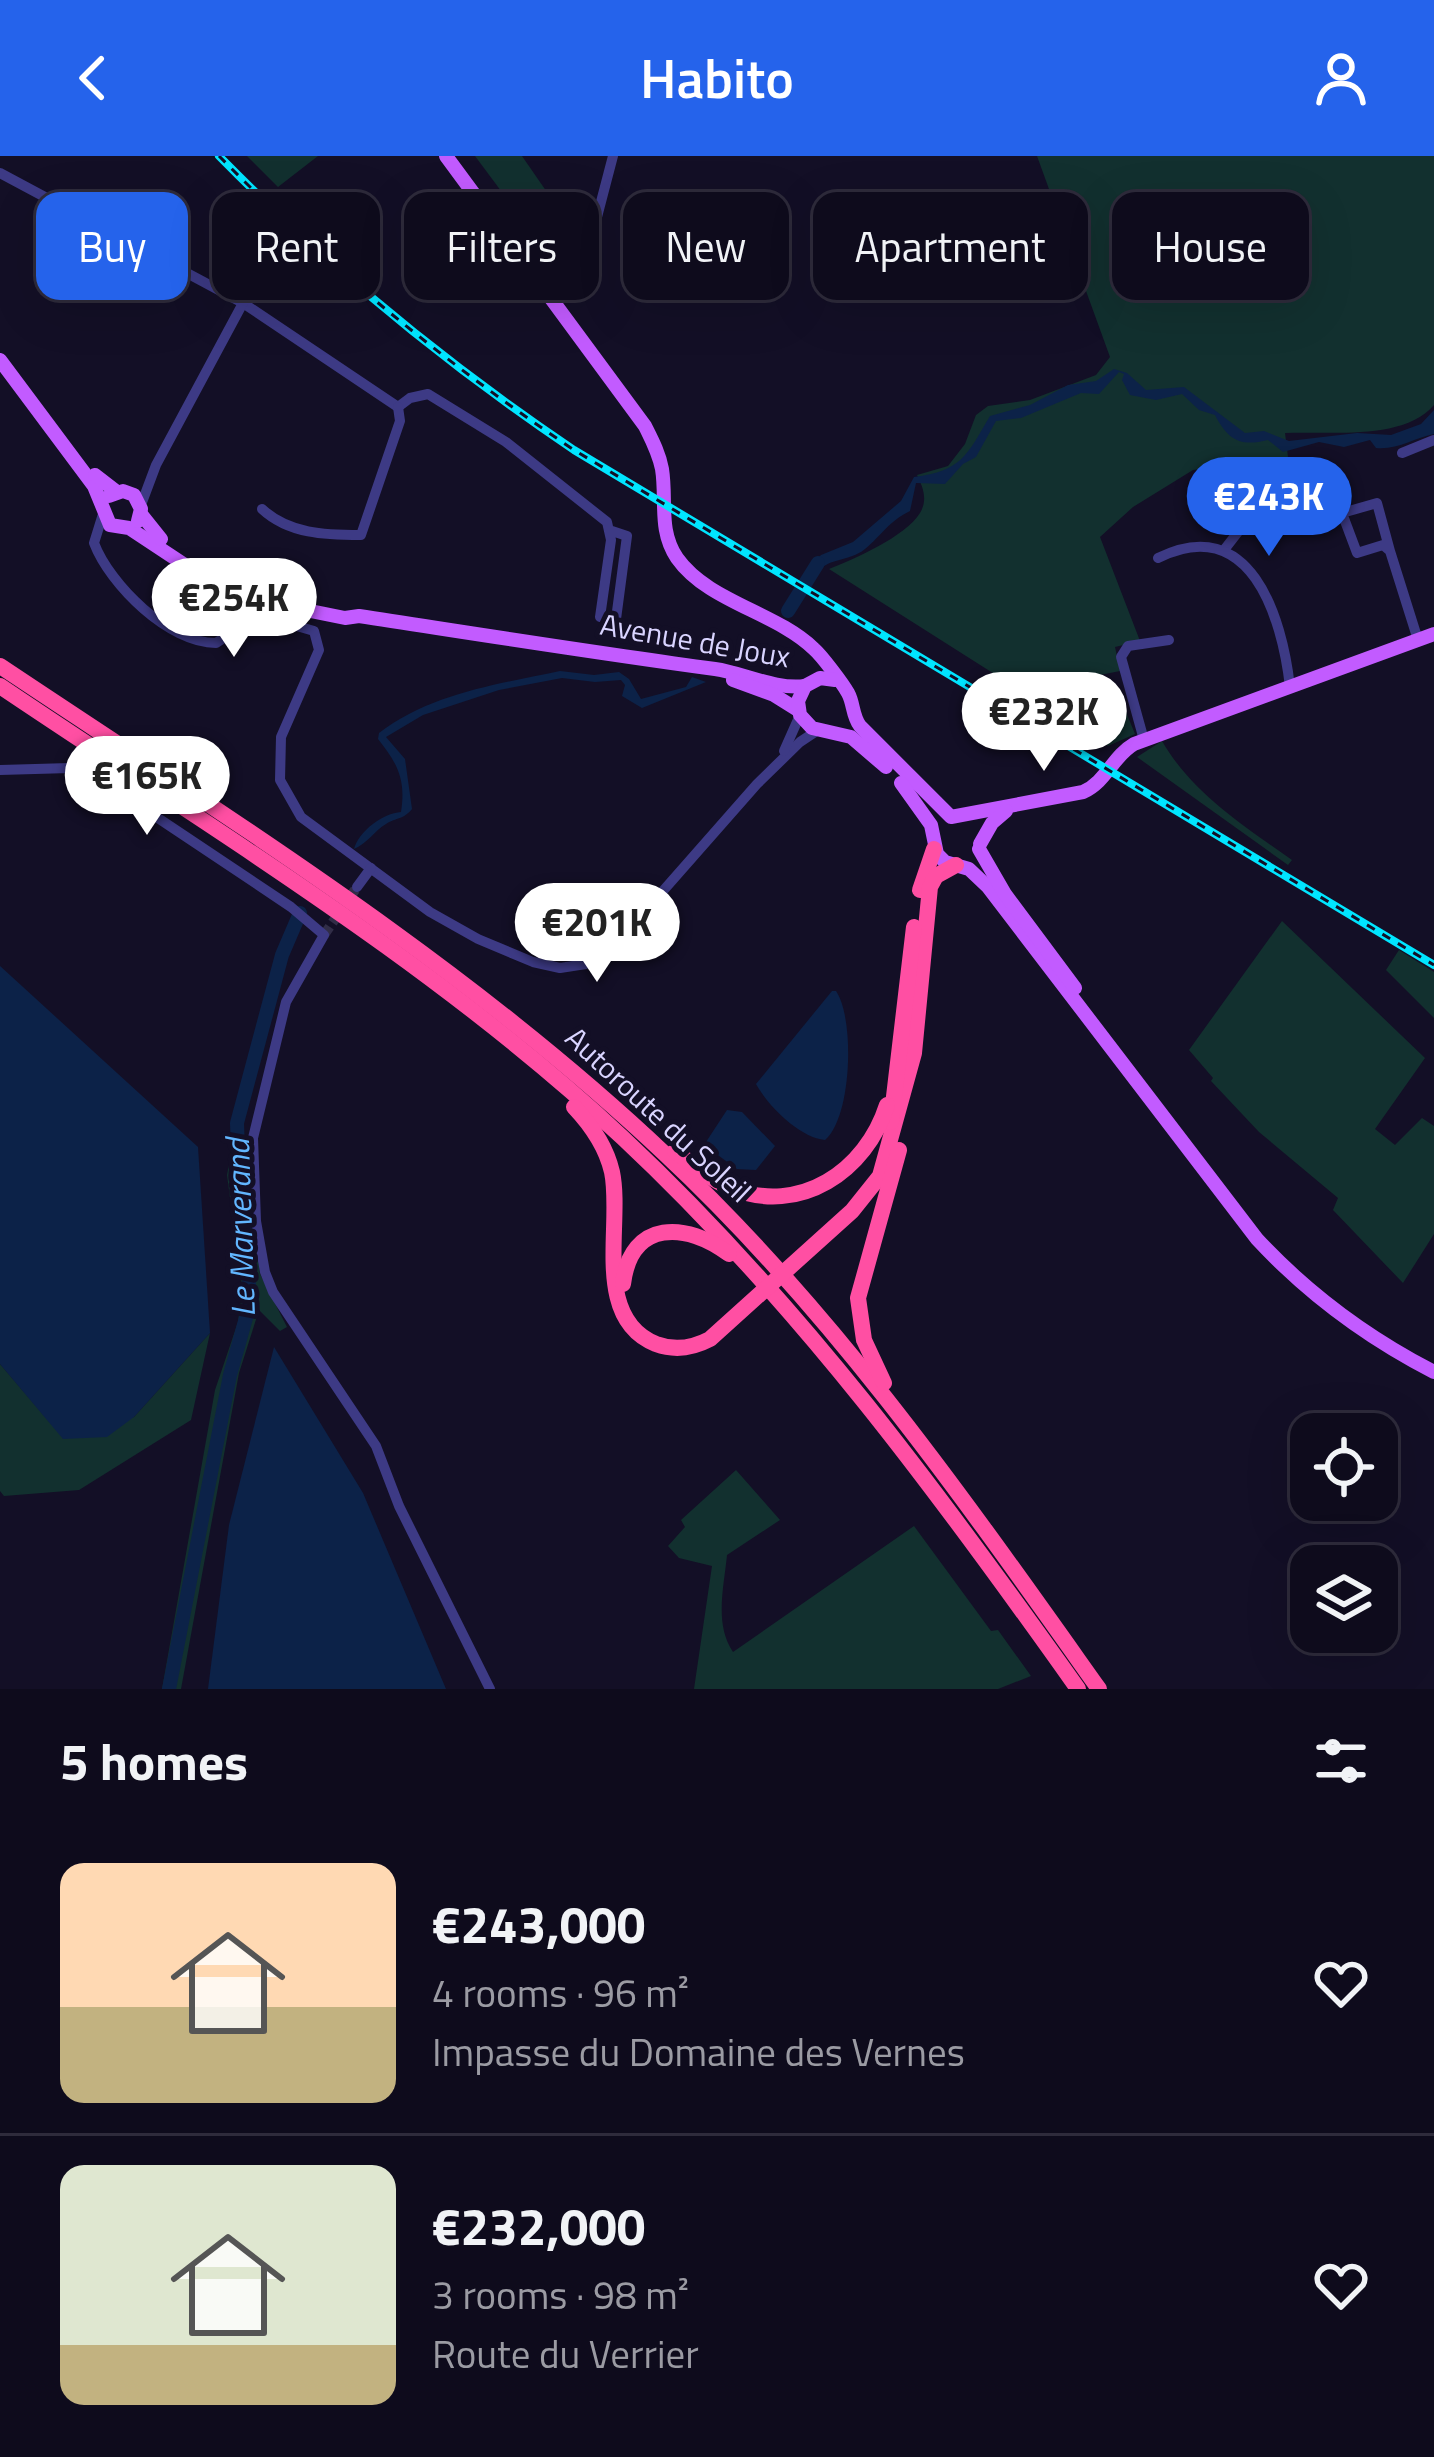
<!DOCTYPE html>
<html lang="en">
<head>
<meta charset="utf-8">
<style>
  :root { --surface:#0e0b1c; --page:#171425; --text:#f1f3f6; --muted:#9b9ba3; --line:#2e2b3b; --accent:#2563eb }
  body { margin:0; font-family:"Titillium Web",sans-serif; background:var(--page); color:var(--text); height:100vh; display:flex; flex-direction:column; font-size:45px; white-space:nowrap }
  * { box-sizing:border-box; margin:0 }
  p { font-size:39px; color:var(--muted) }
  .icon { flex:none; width:66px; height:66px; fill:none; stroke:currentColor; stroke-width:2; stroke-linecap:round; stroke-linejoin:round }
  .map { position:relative; height:1533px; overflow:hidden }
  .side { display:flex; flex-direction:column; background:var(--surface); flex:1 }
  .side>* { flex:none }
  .banner { position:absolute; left:36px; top:36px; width:1362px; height:108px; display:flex; gap:24px }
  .controls { position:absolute; left:1290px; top:1257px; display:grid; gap:24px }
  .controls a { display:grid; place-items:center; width:108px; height:108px; border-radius:24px; background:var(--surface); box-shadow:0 12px 48px #0002,0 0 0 3px var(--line); font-size:60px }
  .price { position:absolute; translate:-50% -102px; padding:0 27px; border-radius:42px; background:#fff; color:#222; font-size:39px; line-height:78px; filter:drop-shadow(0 3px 6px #0008) }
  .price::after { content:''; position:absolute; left:50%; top:72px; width:36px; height:27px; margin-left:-18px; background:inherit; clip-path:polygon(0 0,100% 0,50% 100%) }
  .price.selected { background:var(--accent); color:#fff }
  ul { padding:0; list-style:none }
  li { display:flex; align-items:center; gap:36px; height:300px; padding:0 60px }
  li+li { border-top:3px solid var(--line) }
  li span { display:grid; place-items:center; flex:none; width:336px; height:240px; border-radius:24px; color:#555 }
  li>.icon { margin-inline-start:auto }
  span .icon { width:144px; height:144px; fill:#fffc; stroke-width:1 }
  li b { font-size:51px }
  h2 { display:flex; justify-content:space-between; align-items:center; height:144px; padding:0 60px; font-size:51px }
  .chip { padding:0 42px; border-radius:24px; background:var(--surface); box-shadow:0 12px 48px #0002,0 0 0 3px var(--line); font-size:42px; line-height:108px }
  .chip.selected { background:var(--accent); color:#fff }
  header { display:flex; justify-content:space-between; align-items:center; height:156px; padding:0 60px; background:var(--accent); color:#fff; font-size:54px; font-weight:600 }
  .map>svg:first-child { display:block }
  .green { fill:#12302f }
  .water { fill:#0c2248 }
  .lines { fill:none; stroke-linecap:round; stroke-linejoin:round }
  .river { stroke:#0c2248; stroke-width:14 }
  .minor-tunnel { stroke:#312d47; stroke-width:10; stroke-dasharray:10 5; stroke-linecap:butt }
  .minor { stroke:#3d3a85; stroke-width:10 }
  .major { stroke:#c25bff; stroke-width:14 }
  .highway { stroke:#ff4fa3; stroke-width:16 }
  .rail-casing { stroke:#00e5ff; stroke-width:8 }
  .rail { stroke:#130f26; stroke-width:3; stroke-dasharray:9; stroke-linecap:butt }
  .labels { text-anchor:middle; stroke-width:10; stroke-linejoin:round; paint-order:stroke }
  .street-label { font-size:30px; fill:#d9d4ff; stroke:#130f26 }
  .water-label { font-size:33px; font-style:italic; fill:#62b6ff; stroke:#130f26 }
</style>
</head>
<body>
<header><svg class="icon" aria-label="back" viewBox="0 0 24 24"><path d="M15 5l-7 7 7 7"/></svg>Habito<svg class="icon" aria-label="person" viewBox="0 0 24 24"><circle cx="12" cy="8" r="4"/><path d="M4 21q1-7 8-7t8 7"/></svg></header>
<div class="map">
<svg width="1434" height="1533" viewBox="0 0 1434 1533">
  <rect width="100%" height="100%" fill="#130f26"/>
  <!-- green -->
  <g class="green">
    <path d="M247,0H318L278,31Z"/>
    <path d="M475,0H522L560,55L531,75Z"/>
    <path d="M1037,0H1434V249C1403,285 1331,275 1285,277L1288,301L1193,314L1133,351L1100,381L1140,485L1115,491L1120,515L1100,519L1106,541L1124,551L1135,578L1108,590L829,413C854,403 905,381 920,357C928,344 923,331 917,319L948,310L965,288L976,259L988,250L1030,244L1096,219L1110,201Z"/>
    <path d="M1162,585C1192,637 1244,670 1292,704L1288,709L1137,601Z"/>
    <path d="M1282,765L1425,902L1375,973L1395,989L1422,962L1434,970V1078L1403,1127L1333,1054L1338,1042L1259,976L1211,925L1213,922L1189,894Z"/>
    <path d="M1399,794L1434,816V862L1386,814Z"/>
    <path d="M233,988L248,1016L260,1118L287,1171L280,1175L259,1154L239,1217L181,1533H162L215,1234L238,1166L242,1133L227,1019Z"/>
    <path d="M210,1177L191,1264L79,1334L4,1340L0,1335V1208L63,1282L134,1261Z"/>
    <path d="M736,1314L780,1364L727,1399C724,1431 714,1468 733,1496L914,1370L991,1475L998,1474L1031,1520L998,1533H694L712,1410L679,1402L668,1390L685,1371L681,1364Z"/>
  </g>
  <!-- water -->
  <g class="water">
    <path d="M1114,213L1127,217L1146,234L1184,231L1245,277L1264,275L1289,285L1357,277L1391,279L1421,268L1434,254V278C1414,282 1398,294 1376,292L1370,284L1344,291L1319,286L1283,296L1268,284C1240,291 1228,284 1215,259L1199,254L1182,238L1156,244L1130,239L1122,224L1124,218L1119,216L1099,238L1081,237L1021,262L996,265L976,301L963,308L945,328L916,327L910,355C889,365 882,379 865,393C848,407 826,400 814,421L806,416L821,399L853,386L901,345L914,321C962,315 967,299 990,260L1030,249L1068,229L1096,225Z"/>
    <path d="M560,515L594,519L619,516L629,523L641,543L686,531L692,521L706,526L642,552L622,540L625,529L621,524L595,526L562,522L499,534L423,559L386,581L405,603L412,653C403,664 397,661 386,668C374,675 368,687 354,693C359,675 383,657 401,656C406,624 398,608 378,583L379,577C431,537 499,528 560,515Z"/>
    <path d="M0,810L198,991L210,1177L134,1261L107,1281L63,1283L0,1208Z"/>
    <path d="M832,835H836C855,863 852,961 825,984C799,981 769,951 756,928Z"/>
    <path d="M727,954L742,956L775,990L756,1014L737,1013L704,989Z"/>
    <path d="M274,1191L363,1337L446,1533H208L229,1369Z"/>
  </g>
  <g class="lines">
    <!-- river -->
    <g class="river">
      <path d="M788,455L818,407"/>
      <path d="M169,1533L230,1219L249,1151V1102L239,1022L237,967L282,799L300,757"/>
    </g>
    <!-- minor-tunnel -->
    <path class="minor-tunnel" d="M324,779L357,731"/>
    <!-- minor -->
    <g class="minor">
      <path d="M0,17L243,147L398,251"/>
      <path d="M539,122L591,84L613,0"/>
      <path d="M398,251L410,242L428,238L506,286L607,366L611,384L600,461L616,463L627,380L609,374"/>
      <path d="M1402,297L1434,284"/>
      <path d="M141,349L156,309L243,147"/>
      <path d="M262,353C289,378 325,379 361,379L400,265L398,251"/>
      <path d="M103,358L94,387C110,429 169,487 216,487L259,459L314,475L319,494L281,581L280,624L301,661L430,756L478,783L533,806L560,812L586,808L611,794L757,628L800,586L818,574"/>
      <path d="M1224,394L1252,358"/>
      <path d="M1390,395L1377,347L1342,357L1357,397L1383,389L1390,395L1418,484"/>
      <path d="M1158,402C1250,356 1282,460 1290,531"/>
      <path d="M1144,584L1121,501L1128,490L1169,484"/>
      <path d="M784,595L800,559"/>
      <path d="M0,614L70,612L95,620L291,751L324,779L286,846L253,982L256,1065L265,1116L273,1136L376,1290L399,1350L490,1533"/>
      <path d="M357,731L371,712"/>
    </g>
    <!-- major -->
    <g class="major">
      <path d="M446,0L645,270C652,284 659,297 662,313C667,344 658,374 677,402C708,446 776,456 814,493C822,500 843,528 848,537C854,548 852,559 860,570L951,661L1083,636C1106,626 1113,600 1134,588L1434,478"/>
      <path d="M0,204L94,330L110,369L129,372L197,417L256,444L345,462L359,460C477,478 596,497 715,513C744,517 775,534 805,530"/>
      <path d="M95,319L117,336"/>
      <path d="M109,340L123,335L134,339L141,353L138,365"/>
      <path d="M141,358L161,383"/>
      <path d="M733,524L774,539L798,554"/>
      <path d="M835,524L820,522L805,530L798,545L800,559L812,572L851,581L886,611"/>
      <path d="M901,627L931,669L937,698L945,706L969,713L988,731L1257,1083C1309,1139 1366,1181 1434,1216"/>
      <path d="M980,688L992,667L1006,655"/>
      <path d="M979,693L1005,738L1075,832"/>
    </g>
    <!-- highway -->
    <g class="highway">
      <path d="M0,510C229,663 464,808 665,998C834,1156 966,1346 1099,1533"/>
      <path d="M0,530C212,673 436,807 623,982C799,1147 939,1337 1078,1533"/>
      <path d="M920,734L934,693"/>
      <path d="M574,951C592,970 606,990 612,1016C623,1068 591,1162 656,1188C675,1195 693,1192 710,1183L852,1055L880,1020L914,897L930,731L936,720L956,709"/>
      <path d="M891,966L914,771"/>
      <path d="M675,995C693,1009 710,1023 731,1032C800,1060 866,1015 887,949"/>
      <path d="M623,1128C631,1063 687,1066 729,1098"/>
      <path d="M884,1227L864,1184L858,1142L899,994"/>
    </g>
    <!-- rail casing -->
    <g class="rail-casing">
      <path id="rail" d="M219,0C327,110 445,207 574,294L1434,809"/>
    </g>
    <!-- rail -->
    <use href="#rail" class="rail"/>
  </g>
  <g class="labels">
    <!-- street labels -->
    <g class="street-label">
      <text transform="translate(695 485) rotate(10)" y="10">Avenue de Joux</text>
      <text transform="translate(658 959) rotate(43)" y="10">Autoroute du Soleil</text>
    </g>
    <!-- water labels -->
    <g class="water-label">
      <text transform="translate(240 1072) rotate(-92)" y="12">Le Marverand</text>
    </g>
  </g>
</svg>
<div class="controls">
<a><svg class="icon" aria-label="locate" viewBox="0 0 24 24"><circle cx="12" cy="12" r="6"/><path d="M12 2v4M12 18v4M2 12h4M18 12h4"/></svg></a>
<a><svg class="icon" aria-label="layers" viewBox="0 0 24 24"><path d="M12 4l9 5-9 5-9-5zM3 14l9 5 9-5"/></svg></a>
</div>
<b class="price selected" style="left:1269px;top:403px">€243K</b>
<b class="price" style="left:234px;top:504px">€254K</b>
<b class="price" style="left:1044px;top:618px">€232K</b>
<b class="price" style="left:147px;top:682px">€165K</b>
<b class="price" style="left:597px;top:829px">€201K</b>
<div class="banner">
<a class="chip selected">Buy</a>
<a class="chip">Rent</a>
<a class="chip">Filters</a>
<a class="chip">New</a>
<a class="chip">Apartment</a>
<a class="chip">House</a>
</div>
</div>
<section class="side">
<h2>5 homes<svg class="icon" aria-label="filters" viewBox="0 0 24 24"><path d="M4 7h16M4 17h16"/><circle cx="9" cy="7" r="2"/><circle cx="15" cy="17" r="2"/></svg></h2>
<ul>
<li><span style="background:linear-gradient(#ffd9b3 60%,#c2b280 0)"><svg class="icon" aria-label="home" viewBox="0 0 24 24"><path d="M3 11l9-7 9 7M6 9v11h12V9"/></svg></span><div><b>€243,000</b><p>4 rooms · 96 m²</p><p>Impasse du Domaine des Vernes</p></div><svg class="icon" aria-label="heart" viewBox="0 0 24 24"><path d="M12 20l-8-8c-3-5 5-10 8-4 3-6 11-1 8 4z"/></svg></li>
<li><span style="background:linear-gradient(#dfe7d0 75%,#c2b280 0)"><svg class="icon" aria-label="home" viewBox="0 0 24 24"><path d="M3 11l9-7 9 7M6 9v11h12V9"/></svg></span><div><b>€232,000</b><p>3 rooms · 98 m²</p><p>Route du Verrier</p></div><svg class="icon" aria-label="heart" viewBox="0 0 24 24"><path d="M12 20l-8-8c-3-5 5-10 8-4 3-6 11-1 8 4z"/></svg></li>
</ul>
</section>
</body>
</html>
